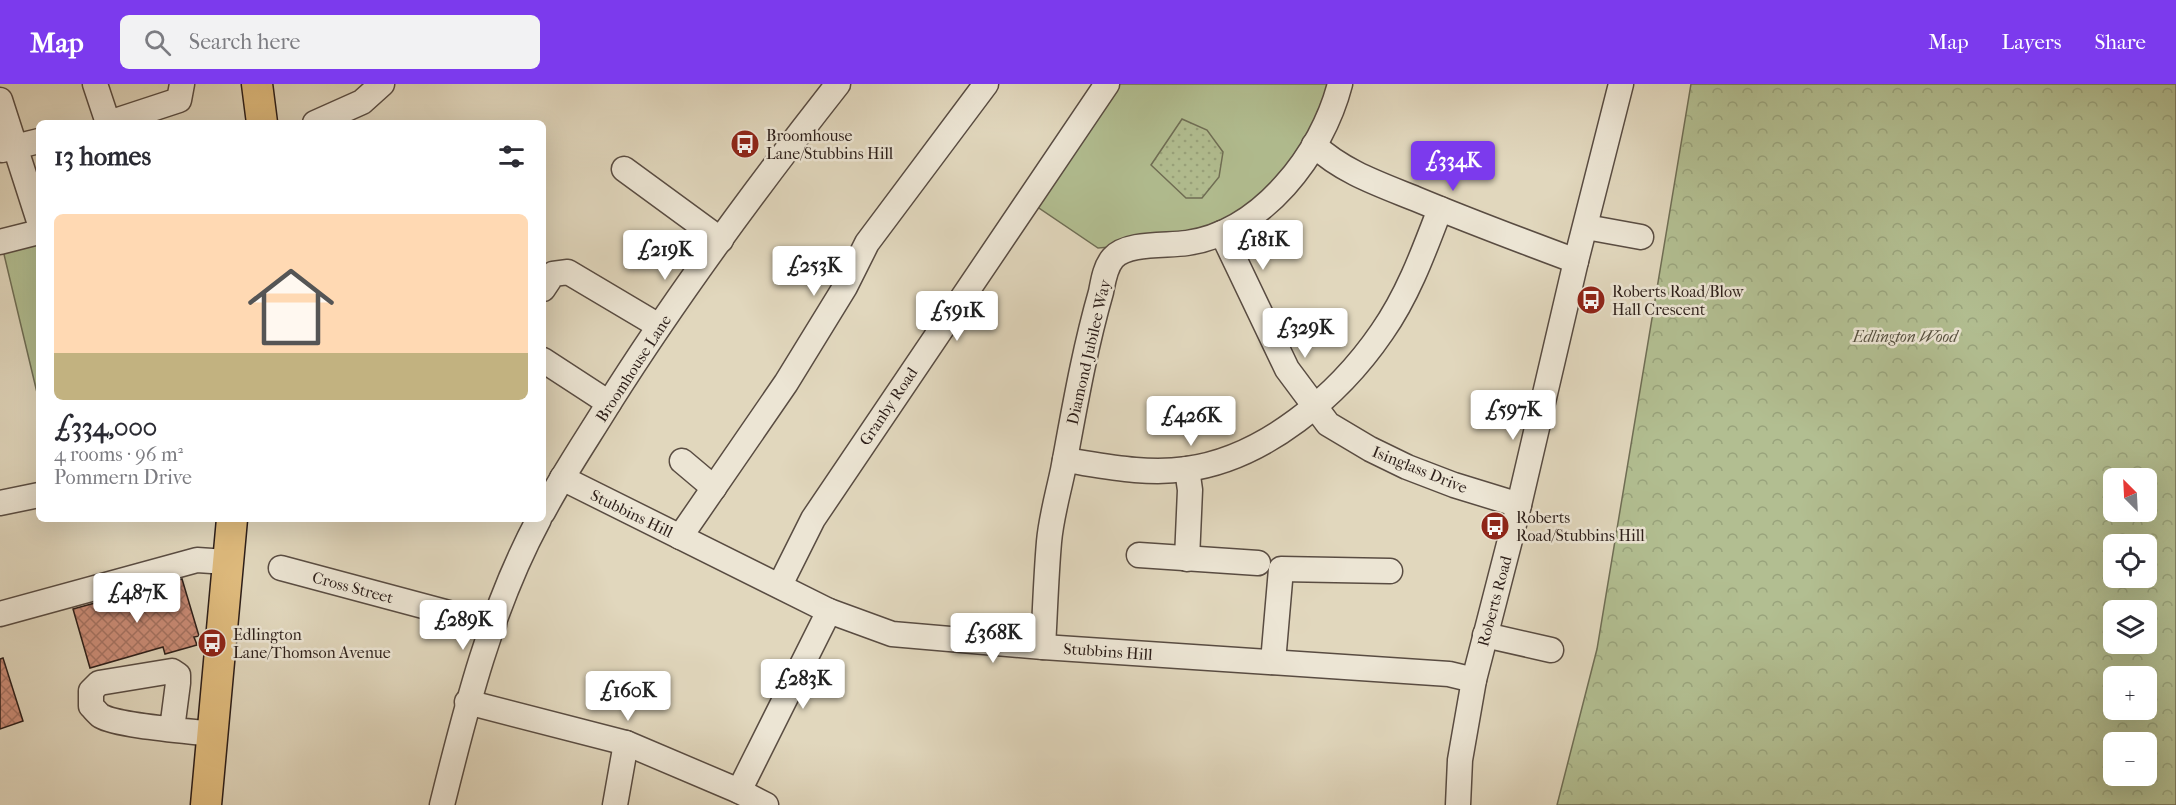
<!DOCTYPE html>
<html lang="en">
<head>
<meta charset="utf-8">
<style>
  :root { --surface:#fff; --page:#f2f2f3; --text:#2b2b33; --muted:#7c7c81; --line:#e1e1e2; --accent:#7c3aed }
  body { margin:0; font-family:"IM FELL French Canon",serif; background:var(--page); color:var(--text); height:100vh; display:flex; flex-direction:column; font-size:22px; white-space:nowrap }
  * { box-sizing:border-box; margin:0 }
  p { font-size:20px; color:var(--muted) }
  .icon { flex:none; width:33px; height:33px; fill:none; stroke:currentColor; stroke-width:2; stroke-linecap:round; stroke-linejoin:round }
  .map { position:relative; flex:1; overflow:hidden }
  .drawer { position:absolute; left:36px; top:36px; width:510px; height:402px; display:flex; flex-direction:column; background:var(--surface); border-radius:9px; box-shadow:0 6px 24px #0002 }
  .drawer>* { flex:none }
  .needle { width:39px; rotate:336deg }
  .buttons { position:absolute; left:2103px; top:384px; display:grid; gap:12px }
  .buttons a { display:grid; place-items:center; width:54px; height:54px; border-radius:9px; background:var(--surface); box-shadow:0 6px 24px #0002; font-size:30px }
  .price { position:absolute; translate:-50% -51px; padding:0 14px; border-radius:6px; background:#fff; color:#222; font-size:20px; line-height:39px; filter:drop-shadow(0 2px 3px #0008) }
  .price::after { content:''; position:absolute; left:50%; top:36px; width:18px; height:14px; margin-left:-9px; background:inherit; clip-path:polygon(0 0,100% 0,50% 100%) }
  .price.active { background:var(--accent); color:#fff }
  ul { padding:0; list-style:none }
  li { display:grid; align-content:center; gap:12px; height:318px; padding:0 18px }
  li+li { border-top:2px solid var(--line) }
  li span { display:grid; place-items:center; height:186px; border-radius:9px; color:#555 }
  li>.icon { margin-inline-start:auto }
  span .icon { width:108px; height:108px; fill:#fffc; stroke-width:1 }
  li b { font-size:26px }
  h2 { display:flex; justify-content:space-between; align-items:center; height:72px; padding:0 18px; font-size:26px }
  header { display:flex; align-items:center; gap:36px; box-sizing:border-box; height:84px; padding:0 30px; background:var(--accent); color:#fff }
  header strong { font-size:28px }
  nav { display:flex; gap:33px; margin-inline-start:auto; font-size:21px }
  .search { width:420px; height:54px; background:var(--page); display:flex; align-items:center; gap:15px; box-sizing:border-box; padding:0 21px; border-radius:9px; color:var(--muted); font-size:22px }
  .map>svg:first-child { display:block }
  .grass { fill:#b2be91; stroke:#6f6e55; stroke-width:1.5 }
  .forest { fill:url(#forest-crowns); stroke:#6f6e55; stroke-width:1.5; fill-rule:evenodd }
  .park { fill:url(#park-dots); stroke:#6f6e55; stroke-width:1.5 }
  .building { fill:url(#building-cross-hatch); stroke:#2c1e19; stroke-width:1.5 }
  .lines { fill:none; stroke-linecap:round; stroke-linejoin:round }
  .minor-casing { stroke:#594c42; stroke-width:27 }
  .major-casing { stroke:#2c1e19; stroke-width:33 }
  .minor { stroke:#ece5d4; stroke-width:24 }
  .major { stroke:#e0bc7e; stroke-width:30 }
  .labels { text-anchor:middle; stroke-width:5; stroke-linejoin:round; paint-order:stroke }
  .poi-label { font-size:16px; fill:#2c1e19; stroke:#ece5d4; text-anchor:start }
  .park-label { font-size:16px; font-style:italic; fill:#544e3d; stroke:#ece5d4 }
  .street-label { font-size:16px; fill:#2c1e19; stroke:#ece5d4 }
</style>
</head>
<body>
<header>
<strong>Map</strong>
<div class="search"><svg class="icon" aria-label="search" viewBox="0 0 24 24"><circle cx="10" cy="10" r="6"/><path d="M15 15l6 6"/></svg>Search here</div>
<nav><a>Map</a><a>Layers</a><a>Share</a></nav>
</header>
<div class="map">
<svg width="2176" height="721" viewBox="0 0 2176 721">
  <defs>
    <pattern id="forest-crowns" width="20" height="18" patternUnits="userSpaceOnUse" patternTransform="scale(1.5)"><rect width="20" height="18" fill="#b2be91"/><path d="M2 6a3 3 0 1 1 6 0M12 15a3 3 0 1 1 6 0" fill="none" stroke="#99a37c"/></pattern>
    <pattern id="park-dots" width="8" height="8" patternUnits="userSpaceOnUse" patternTransform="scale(1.5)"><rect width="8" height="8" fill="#b2be91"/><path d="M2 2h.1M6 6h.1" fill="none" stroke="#99a37c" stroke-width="1.8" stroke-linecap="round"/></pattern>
    <pattern id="building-cross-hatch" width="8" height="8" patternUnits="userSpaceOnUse" patternTransform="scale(1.5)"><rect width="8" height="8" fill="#cc8d78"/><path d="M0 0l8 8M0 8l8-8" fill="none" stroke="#a67362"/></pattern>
  </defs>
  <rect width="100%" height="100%" fill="#e1d7bd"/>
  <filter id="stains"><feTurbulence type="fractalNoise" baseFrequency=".00333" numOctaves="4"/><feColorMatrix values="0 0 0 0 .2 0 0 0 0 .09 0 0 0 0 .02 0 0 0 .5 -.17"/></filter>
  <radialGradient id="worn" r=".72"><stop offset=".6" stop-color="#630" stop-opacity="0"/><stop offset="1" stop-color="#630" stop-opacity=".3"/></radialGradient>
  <!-- grass -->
  <g class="grass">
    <path d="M1116,0H1333L1284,98L1200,156L1098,164L1036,122Z"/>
    <path d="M39,155V317L2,162Z"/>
  </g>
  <!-- forest -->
  <path class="forest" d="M1691,0H2176V721H1557L1597,565ZM2114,394H2146V428H2114ZM2114,460H2146V494H2114ZM2114,526H2146V560H2114ZM2114,592H2146V626H2114ZM2114,658H2146V692H2114Z"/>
  <!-- park -->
  <path class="park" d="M1182,35L1207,46L1223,68L1219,93L1202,114H1186L1151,81Z"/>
  <!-- building -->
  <g class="building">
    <path d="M182,495L199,552L194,553L197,561L165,570L163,563L90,584L73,525Z"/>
    <path d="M3,574L23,637L0,645V575Z"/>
  </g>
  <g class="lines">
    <!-- minor casing -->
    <g class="minor-casing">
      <g id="minor">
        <path d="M95,0L108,39"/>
        <path d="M0,16L39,137"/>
        <path d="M109,39L179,16L182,0"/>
        <path d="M315,39L362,18L382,0"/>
        <path d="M1314,61C1343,88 1379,100 1416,115C1469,137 1522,157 1576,177"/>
        <path d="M2,66L39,57"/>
        <path d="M624,85L721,156"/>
        <path d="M1586,143L1641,153"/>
        <path d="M1222,149L1287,285L1328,340L1370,365L1407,383L1454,401L1519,421"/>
        <path d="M0,158L39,148"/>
        <path d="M543,205L553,190L568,188L659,242"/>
        <path d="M543,276L609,319"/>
        <path d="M1065,376C1105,382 1146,391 1186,385C1264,375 1339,311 1382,248C1408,211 1424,167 1440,125"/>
        <path d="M682,377L714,404"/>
        <path d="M562,394L829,527L892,550L1043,563L1449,590L1474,596"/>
        <path d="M0,419L39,411"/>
        <path d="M543,428C563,390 587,355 609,319C679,208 757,103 838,0"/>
        <path d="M680,453L786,299L845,203L867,159L986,0"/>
        <path d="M1139,471L1258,479"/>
        <path d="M1187,475L1190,406L1187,385"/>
        <path d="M281,484L494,541"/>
        <path d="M780,501L813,435L1107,0"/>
        <path d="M0,530L197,476L227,478"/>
        <path d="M1485,551L1551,566"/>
        <path d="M1043,563C1045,528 1046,493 1049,458C1051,434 1058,410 1063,386C1074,327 1084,267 1101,208C1103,198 1105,183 1113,174C1127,158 1166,162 1187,159C1262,148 1322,70 1340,0"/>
        <path d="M1273,578L1281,485L1390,487"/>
        <path d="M467,618L626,659L739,707L766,721"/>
        <path d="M172,645L178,599V591L172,587L99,599L91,607V622C94,625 98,630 101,632C118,642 190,647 213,650"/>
        <path d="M739,707L829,527"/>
        <path d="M442,721C466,624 491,524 539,435"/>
        <path d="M615,721L626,659"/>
        <path d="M1458,721L1460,676L1474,596L1519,421L1576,177L1621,0"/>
      </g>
    </g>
    <!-- major casing -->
    <g class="major-casing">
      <g id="major">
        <path d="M257,0L262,39"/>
        <path d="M206,721L232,435"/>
      </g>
    </g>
    <!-- minor -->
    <use href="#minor" class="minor"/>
    <!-- major -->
    <use href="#major" class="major"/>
  </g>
  <!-- icons -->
  <defs>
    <g id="bus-disc" transform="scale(1.5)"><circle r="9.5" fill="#8f2418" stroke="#ece5d4"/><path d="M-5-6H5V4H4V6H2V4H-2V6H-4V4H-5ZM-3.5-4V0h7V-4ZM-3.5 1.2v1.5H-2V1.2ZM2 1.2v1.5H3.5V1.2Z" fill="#fff"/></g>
  </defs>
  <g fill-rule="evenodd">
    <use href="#bus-disc" x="745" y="60"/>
    <use href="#bus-disc" x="1591" y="216"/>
    <use href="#bus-disc" x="1495" y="442"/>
    <use href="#bus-disc" x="212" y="559"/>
  </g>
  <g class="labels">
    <!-- poi labels -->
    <g class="poi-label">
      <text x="766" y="57">Broomhouse<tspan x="766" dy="18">Lane/Stubbins Hill</tspan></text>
      <text x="1612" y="213">Roberts Road/Blow<tspan x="1612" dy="18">Hall Crescent</tspan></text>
      <text x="1516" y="439">Roberts<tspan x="1516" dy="18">Road/Stubbins Hill</tspan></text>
      <text x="233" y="556">Edlington<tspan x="233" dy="18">Lane/Thomson Avenue</tspan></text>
    </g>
    <!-- park labels -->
    <g class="park-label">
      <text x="1905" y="258">Edlington Wood</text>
    </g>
    <!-- street labels -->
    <g class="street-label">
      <text transform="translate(1088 268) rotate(-77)" y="6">Diamond Jubilee Way</text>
      <text transform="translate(633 284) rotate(-57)" y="6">Broomhouse Lane</text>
      <text transform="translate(888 322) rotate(-56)" y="6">Granby Road</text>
      <text transform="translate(1420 385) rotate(22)" y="6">Isinglass Drive</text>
      <text transform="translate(632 429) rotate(26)" y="6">Stubbins Hill</text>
      <text transform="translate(353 503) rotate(15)" y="6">Cross Street</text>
      <text transform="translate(1494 517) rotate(-75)" y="6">Roberts Road</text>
      <text transform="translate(1108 567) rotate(4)" y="6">Stubbins Hill</text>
    </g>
  </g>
  <rect width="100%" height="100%" filter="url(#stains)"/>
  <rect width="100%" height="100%" fill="url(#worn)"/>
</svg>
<div class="buttons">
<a><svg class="needle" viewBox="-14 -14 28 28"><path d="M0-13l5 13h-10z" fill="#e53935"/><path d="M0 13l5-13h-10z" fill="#7c7c81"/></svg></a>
<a><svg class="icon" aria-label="locate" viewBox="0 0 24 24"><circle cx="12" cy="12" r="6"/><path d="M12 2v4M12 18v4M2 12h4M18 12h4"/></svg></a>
<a><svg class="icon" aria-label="layers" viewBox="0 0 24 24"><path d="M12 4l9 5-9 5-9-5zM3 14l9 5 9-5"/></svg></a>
<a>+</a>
<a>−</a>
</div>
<b class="price active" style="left:1453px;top:108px">£334K</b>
<b class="price" style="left:1263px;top:187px">£181K</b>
<b class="price" style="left:665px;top:197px">£219K</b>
<b class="price" style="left:814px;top:213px">£253K</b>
<b class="price" style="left:957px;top:258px">£591K</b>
<b class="price" style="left:1305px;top:275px">£329K</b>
<b class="price" style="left:1513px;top:357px">£597K</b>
<b class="price" style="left:1191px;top:363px">£426K</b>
<b class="price" style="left:137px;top:540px">£487K</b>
<b class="price" style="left:463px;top:567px">£289K</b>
<b class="price" style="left:993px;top:580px">£368K</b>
<b class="price" style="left:803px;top:626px">£283K</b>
<b class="price" style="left:628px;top:638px">£160K</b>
<section class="drawer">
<h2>13 homes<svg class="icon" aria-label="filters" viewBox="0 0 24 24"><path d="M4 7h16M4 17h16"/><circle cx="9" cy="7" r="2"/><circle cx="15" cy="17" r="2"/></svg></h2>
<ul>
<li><span style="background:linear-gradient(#ffd9b3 75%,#c2b280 0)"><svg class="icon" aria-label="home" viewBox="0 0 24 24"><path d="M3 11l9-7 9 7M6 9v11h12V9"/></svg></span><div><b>£334,000</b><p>4 rooms · 96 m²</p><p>Pommern Drive</p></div></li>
</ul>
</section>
</div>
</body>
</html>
